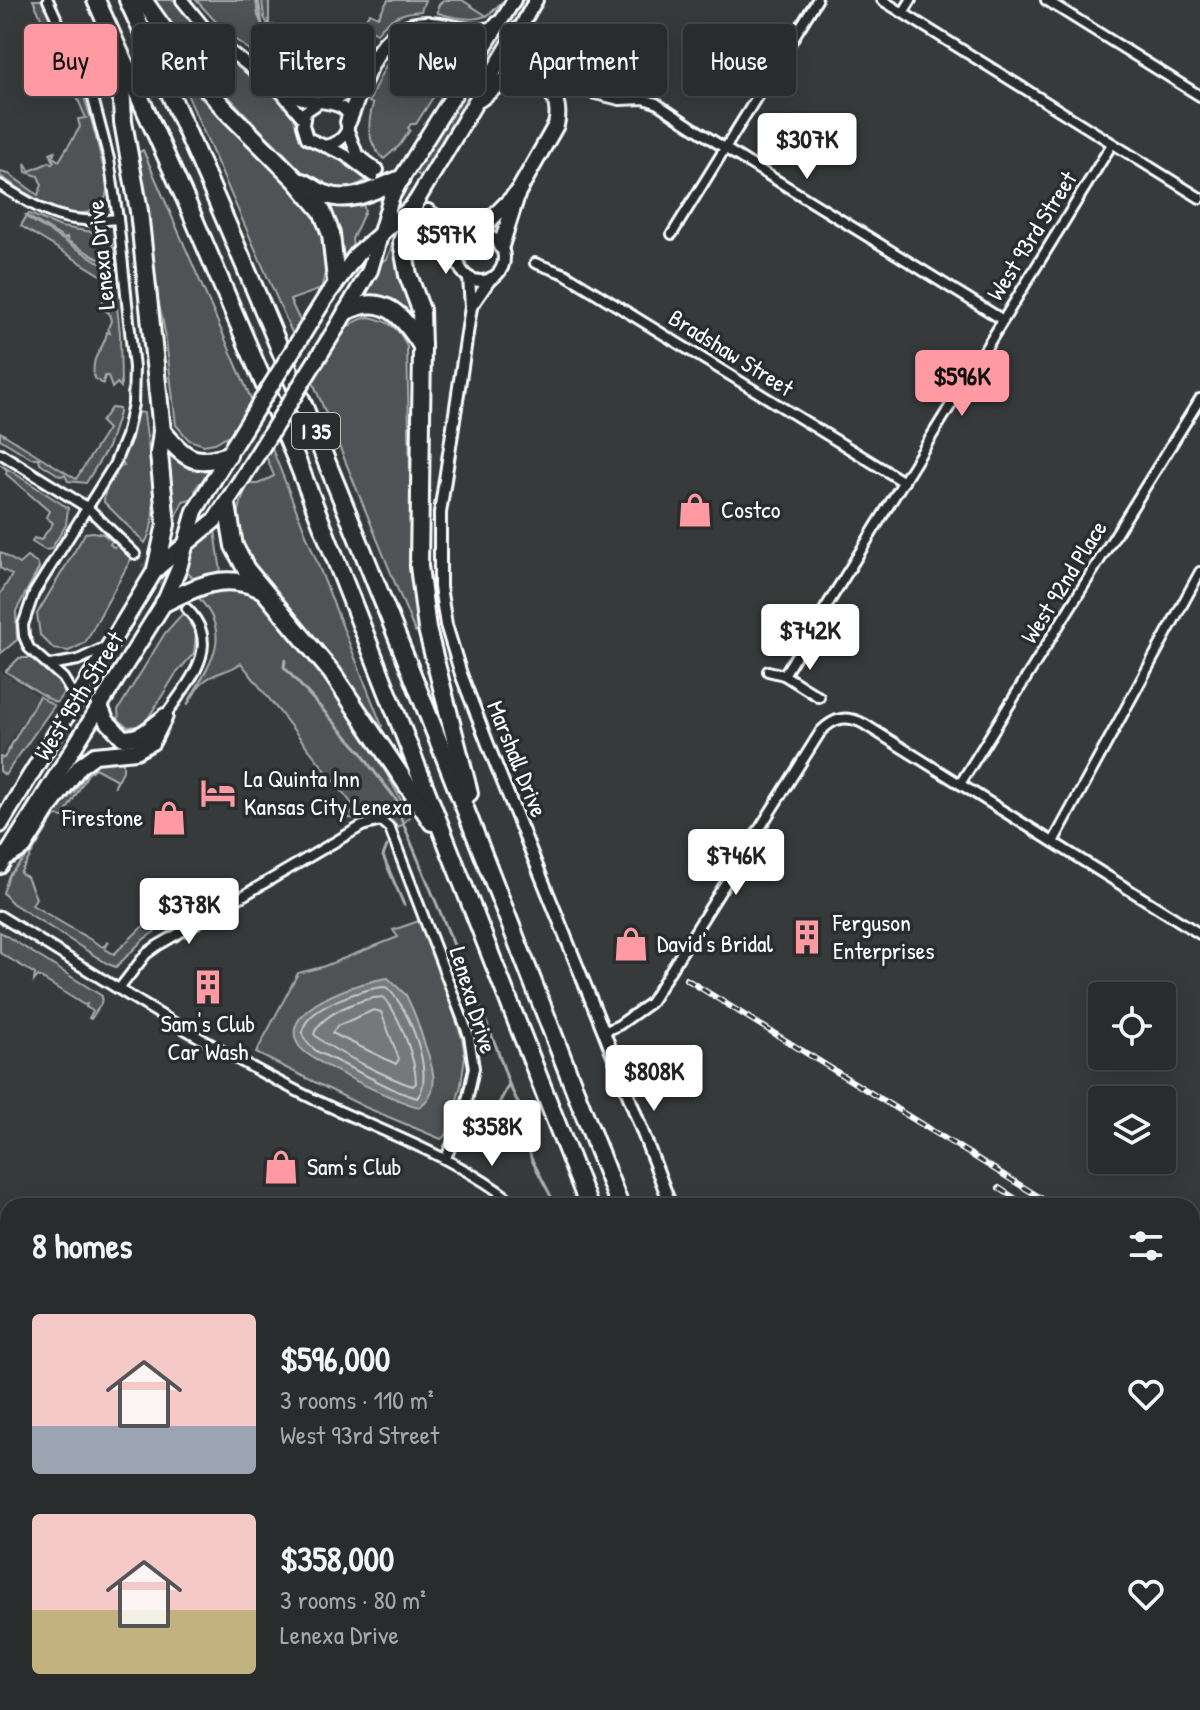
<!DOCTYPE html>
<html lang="en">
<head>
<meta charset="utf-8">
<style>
  :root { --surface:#292c2c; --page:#353838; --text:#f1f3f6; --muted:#a5a7a9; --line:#454848; --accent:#ff9aa2 }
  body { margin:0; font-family:"Patrick Hand",sans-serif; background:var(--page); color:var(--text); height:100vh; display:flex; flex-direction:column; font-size:30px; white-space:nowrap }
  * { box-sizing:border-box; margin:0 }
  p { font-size:26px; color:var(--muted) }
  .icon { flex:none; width:44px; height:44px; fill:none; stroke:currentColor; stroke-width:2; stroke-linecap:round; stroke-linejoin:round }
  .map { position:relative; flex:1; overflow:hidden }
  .side { position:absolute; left:0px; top:1198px; width:1200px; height:512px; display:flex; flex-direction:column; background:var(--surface); border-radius:24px 24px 0 0; box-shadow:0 4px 20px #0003,0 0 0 2px var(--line) }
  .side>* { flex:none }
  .top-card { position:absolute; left:24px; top:24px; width:1152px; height:72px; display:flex; gap:16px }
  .controls { position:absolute; left:1088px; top:982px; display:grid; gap:16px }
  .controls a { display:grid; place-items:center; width:88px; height:88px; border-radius:8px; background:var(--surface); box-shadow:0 4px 20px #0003,0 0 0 2px var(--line); font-size:40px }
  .price { position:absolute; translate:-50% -68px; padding:0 18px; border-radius:8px; background:#fff; color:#222; font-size:26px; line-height:52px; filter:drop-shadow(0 2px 4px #0008) }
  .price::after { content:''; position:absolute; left:50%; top:48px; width:24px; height:18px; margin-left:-12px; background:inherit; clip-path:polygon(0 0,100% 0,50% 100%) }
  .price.selected { background:var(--accent); color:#111 }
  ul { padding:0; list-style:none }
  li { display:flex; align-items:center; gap:24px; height:200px; padding:0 32px }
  li span { display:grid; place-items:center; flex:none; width:224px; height:160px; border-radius:8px; color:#555 }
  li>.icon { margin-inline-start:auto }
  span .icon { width:96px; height:96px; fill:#fffc; stroke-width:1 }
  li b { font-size:34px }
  h2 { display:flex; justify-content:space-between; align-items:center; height:96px; padding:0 32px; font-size:34px }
  .pill { padding:0 28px; border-radius:8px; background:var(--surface); box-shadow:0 4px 20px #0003,0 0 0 2px var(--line); font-size:28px; line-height:72px }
  .pill.selected { background:var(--accent); color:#111 }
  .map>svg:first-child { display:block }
  .built { fill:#444748 }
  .industrial { fill:url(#industrial-grid) }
  .green { fill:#505354; stroke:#a8a9aa; stroke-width:2 }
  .water { fill:#767879; stroke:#adaeaf; stroke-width:2 }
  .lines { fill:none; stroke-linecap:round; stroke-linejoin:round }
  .shore { stroke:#c8c9c9; stroke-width:2 }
  .stream { stroke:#adaeaf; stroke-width:3 }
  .minor-tunnel { stroke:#4b4e4f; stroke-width:8; stroke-dasharray:8 4; stroke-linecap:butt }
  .tertiary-tunnel { stroke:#4b4e4f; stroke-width:10; stroke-dasharray:10 5; stroke-linecap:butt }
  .minor-casing { stroke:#fff; stroke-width:14 }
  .tertiary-casing { stroke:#fff; stroke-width:16 }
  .secondary-casing { stroke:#fff; stroke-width:18 }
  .primary-casing { stroke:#fff; stroke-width:20 }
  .motorway-casing { stroke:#fff; stroke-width:22 }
  .minor { stroke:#2a2d2e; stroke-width:8 }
  .tertiary { stroke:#2a2d2e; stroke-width:10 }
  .secondary { stroke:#2a2d2e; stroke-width:12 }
  .primary { stroke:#2a2d2e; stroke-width:14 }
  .motorway { stroke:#2a2d2e; stroke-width:16 }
  .rail-casing { stroke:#fff; stroke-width:6 }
  .rail { stroke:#2a2d2e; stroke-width:3; stroke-dasharray:9; stroke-linecap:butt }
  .primary-bridge-casing { stroke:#fff; stroke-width:20; stroke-linecap:butt }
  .primary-bridge { stroke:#2a2d2e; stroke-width:14 }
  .labels { text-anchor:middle; stroke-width:7; stroke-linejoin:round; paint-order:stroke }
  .shield { fill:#2a2d2e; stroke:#bfc0c0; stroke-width:2 }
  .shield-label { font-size:22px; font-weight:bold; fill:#fff }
  .street-label { font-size:24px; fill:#fff; stroke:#2a2d2e }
  .poi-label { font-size:24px; fill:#fff; stroke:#2a2d2e; text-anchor:start }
</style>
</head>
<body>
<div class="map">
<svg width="1200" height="1710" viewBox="0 0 1200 1710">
  <defs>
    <pattern id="industrial-grid" width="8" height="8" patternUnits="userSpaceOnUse" patternTransform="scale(2)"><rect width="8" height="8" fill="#444748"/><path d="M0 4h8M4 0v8" fill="none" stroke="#606363"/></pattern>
  </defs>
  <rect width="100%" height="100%" fill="#373a3b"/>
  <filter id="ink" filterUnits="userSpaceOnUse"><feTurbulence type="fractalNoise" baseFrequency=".0125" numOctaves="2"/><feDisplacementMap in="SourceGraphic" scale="16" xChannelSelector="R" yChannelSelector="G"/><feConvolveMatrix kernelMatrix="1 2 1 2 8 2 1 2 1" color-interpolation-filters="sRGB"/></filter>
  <g filter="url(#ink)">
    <!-- built -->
    <path class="built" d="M0,671L39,696L0,757Z"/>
    <!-- industrial -->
    <g class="industrial">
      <path d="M1196,1295L1200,1298V1603L1192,1617V1301Z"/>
      <path d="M1192,1628L1200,1632V1710H930L935,1702H1192Z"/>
    </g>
    <!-- green -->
    <g class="green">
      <path d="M33,0H44C69,53 87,97 100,154C103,167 109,184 106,196C103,205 96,210 89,212C58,220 24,190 0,176V172L9,174L38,195L42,185L38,176L26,172L25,163L30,171L50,162L52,164L54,162L50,153L55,151L53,157L59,161L80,127L78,119L86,118L70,81L61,82L59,74L65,71Z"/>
      <path d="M154,0H175L215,45L216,50H221L279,96L281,102L289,107L301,138L308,146L343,159L369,178C359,186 340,191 329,188C309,182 295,164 281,150C233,104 190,56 154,0Z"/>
      <path d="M196,0H256L258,16L269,38L273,35L264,17L262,1L269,0V25H274V30L279,37L274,43L254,53L226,33Z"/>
      <path d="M388,0H425L421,11C402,12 389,18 377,33L365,26L366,18L370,13L378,17Z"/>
      <path d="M443,0H462L487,16L503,1C488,25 461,20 438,13V6Z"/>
      <path d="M522,0H531L423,178L412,170Z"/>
      <path d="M411,45C431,46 443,60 444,80L416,124H411L408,128L410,130L399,146L384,159C367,144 367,125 373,104L369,102C378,81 388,51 411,45Z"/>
      <path d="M363,48L365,52C343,94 311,98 274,68L278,60L287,56L295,57L296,67H352L353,57Z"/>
      <path d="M176,59L303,196C326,227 333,250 321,289L290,300L301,323L293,335L172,60Z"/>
      <path d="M143,150L252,401L232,433L215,443L204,445L189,440L176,425L165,332L153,276L137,153Z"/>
      <path d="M319,197L362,201L365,211L352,239L353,248L344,258L339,255Z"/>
      <path d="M30,214L61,227L105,234L112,243L116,269L68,241L67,237L65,239L26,215Z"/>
      <path d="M26,217L113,271L120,333L121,387L117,383L112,388L108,376H105L103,384L94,378C91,351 103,354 107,332L110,333L108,328L111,321L109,313L99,307L109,292L104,277L21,226Z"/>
      <path d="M393,242L396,264L414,310L410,312L390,299L364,294L380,262L387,259Z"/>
      <path d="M369,317C389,321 400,328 407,347L412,552L421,630L415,632L313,382C327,358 338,322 369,317Z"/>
      <path d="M111,408L119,409V413L108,447L86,483L68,481L65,475L60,476L40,463L39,458H31L0,439V432L76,479L108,429L101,422Z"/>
      <path d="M138,412L144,413C147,447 163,515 145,543L104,502C104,489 113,468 124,466L122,461L131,441Z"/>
      <path d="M271,446L382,726L378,728L242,550C236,522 236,511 248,484H258L274,476L266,456Z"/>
      <path d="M170,455L189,469L210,471L196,488L194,498L183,501L174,522L165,457Z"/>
      <path d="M0,464L68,508L66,525L51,549L45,550L32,542L34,538L41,540L53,523L46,517L49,511L6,474L7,470Z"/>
      <path d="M215,530L221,572L195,580L186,571L192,547Z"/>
      <path d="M93,532L103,534L112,541L110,544L113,547L118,546L131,559L85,643L69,651L54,649L40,635L37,614L83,537L85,533Z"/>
      <path d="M0,552L19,564L27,557L38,564L39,568L16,611L17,640L0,654V594L12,575L0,568Z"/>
      <path d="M224,588L250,592L259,597C319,664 369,737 410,817L398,828L389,817L372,810L362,817L359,816V819L348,818V815L356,809L241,663C230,672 214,672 203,682C196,688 193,698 187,705C207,665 236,639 198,597Z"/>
      <path d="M184,612L192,620L190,624L196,634L194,653L175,675L147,720L139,726L128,727L119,720L118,710L165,633Z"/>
      <path d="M19,658H32L63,681L65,692L56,703L8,673L6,671Z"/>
      <path d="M39,696L54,706L5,775L0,771V757L4,758Z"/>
      <path d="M123,761V771L114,788L117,780L95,768L88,774L63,817L55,816L20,873L27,877L36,898L32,905L103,947L109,941L105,949L114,954L141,928L169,910L167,903L172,902L178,916L144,939L116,967L108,964L12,903L3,893L9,875L24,859L52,814L75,791L89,768L100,762Z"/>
      <path d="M419,921L424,925L462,1038L465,1056L461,1085L454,1111L447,1134L441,1139L365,1107L256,1053L298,973L322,967L398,937L393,930Z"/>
      <path d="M0,932L102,996L101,1004L91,1019L89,1018L93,1011L86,1007L87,1004L84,1005L38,976L34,981L35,974L0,953Z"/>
    </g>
    <!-- water -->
    <path class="water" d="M388,978L406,995L411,1006C417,1018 420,1030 424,1042C432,1065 443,1091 419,1107C398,1102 310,1062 299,1046C274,1008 363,981 388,978Z"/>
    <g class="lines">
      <!-- shore -->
      <g class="shore">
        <path d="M386,987C407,1003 437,1076 417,1098L399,1092L316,1051C311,1046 301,1039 303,1030C307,1007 366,987 386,987Z"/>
        <path d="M383,997C399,1013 416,1060 416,1083L413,1086C395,1081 324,1047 314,1034C322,1013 361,998 383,997Z"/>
        <path d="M374,1010L381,1012L399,1059L396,1064L332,1033L337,1026Z"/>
      </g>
      <!-- stream -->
      <g class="stream">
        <path d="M258,0L262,25L270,38"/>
        <path d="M285,660L284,667L362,753C373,774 391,789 402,809L400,816L496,1046L509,1084L482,1136"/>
        <path d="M387,846L383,856L404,905"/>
        <path d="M509,1084L520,1107L531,1158L556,1206"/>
      </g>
      <!-- minor-tunnel -->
      <path class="minor-tunnel" d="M135,554L187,609"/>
      <!-- tertiary-tunnel -->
      <path class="tertiary-tunnel" d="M378,170L420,204"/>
      <!-- minor casing -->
      <g class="minor-casing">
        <g id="minor">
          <path d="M48,0L93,98L109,159L118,219L134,368L133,404L126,436L114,465L34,593L23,625L24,636L29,648L63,678L77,701"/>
          <path d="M882,0L1200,198"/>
          <path d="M1046,0L1200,96"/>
          <path d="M903,13L911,0"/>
          <path d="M591,93L620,100L644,99L656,103L726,149L1003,320"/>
          <path d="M0,185C46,213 63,225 118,219"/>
          <path d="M672,234L817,0"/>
          <path d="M535,263L565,274L904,482"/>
          <path d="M0,453L88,508L135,554"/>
          <path d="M50,665L78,660L106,647"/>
          <path d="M768,671L784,675L819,697"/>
          <path d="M784,675L1112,144"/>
          <path d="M165,716C188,682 224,646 187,609"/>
          <path d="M960,784L1200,399"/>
          <path d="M1053,842L1200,572"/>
          <path d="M0,916C97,975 191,1037 293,1089C368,1128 452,1152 518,1206"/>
          <path d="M119,989L146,954L157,946L362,826L381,821L390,829L469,1036L474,1068L464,1115L446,1158"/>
          <path d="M604,1032L619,1025L650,1003L821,731C835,717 847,715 864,724L1200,934"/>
          <path d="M747,1702L750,1710"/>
          <path d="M279,1710L284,1702"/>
          <path d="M446,1710L451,1702"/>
          <path d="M631,1710L633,1702"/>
        </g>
      </g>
      <!-- tertiary casing -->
      <g class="tertiary-casing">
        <g id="tertiary">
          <path d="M182,0L212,37L281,92L303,118"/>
          <path d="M281,92C289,94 297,98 306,100C322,103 360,101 346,132C342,141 334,144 325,146L307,138L303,125L305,112L321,101"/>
          <path d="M347,128L357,154L378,170"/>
          <path d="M325,146L345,155L373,176"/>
          <path d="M428,210L470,238"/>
          <path d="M423,216L447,237L458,255"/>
          <circle cx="481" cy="258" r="23"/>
          <path d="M469,278L471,307L440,513V587L446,625L461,674L494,760L604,1032L671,1206"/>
          <path d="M471,307L491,278"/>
          <path d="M864,1702L867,1710"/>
        </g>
      </g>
      <!-- secondary casing -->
      <g class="secondary-casing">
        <g id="secondary">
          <path d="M428,24C449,23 482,40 499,23C505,17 509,7 514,0"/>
          <path d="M533,77C514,39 515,35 536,0"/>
        </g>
      </g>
      <!-- primary casing -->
      <g class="primary-casing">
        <g id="primary">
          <path d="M480,99C490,91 501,80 513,77C543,71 563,97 556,125L518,192L501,246"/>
          <path d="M328,101L347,91L365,75"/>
          <path d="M348,122C364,83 377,23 428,24C447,46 458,56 461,85"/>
          <path d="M475,235L515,195"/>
          <path d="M326,297L358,253L414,205L519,29"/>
          <path d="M337,327L370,270L391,198L401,179L498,24"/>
          <path d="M99,704L106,720L123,738C140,739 149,729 162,719"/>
          <path d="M0,825L156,569L215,520L243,477"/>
          <path d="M9,856L24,847L48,809L80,766L95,755L136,751L152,742L165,716"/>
          <path d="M0,866L164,603L179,568L195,511L230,452"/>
          <path d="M0,1649L8,1654"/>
          <path d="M0,1669L8,1674"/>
          <path d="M53,1702L66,1710"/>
          <path d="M81,1702L93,1710"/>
        </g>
      </g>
      <!-- motorway casing -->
      <g class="motorway-casing">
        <g id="motorway">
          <path d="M96,0L188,205L297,461L589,1206"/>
          <path d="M128,0C308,395 462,801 620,1206"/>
          <path d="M143,0L202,83L225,109L296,180L322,211L331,234L336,280"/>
          <path d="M120,63L123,122L139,211L162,431L159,454L166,524L156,569"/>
          <path d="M302,182C310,185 317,191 325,194C352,205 376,188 401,179"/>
          <path d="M414,205L402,242L408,275L421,310L422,347L419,566L427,629L469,793"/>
          <path d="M347,311C384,292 403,316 422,346"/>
          <path d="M162,431C185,458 193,467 228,455"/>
          <path d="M227,505L234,546L246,569L332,673L432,822"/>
          <path d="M164,603C197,586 225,572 261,589"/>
          <path d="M782,1702L785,1710"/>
          <path d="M813,1702L816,1710"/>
        </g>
      </g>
      <!-- minor -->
      <use href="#minor" class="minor"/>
      <!-- tertiary -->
      <use href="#tertiary" class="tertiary"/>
      <!-- secondary -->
      <use href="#secondary" class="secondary"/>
      <!-- primary -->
      <use href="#primary" class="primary"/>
      <!-- motorway -->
      <use href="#motorway" class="motorway"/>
      <!-- rail casing -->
      <g class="rail-casing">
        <g id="rail">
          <path d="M686,979L1054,1206"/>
          <path d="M999,1188L1027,1206"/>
          <path d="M1192,1255L1200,1256"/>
        </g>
      </g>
      <!-- rail -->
      <use href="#rail" class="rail"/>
      <!-- primary-bridge casing -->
      <g class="primary-bridge-casing">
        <g id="primary-bridge">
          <path d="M232,448L326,297"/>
          <path d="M243,477L337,327"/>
        </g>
      </g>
      <!-- primary-bridge -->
      <use href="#primary-bridge" class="primary-bridge"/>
    </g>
  </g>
  <!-- icons -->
  <defs>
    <g id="shop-bare" transform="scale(2.76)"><path d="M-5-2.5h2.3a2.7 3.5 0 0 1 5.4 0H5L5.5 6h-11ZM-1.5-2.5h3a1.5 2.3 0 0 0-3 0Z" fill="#ff9aa2" stroke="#2a2d2e" stroke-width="2.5" paint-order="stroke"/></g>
    <g id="hotel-bare" transform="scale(2.76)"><path d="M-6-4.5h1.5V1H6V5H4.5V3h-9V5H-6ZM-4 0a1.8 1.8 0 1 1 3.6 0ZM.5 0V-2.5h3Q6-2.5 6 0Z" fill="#ff9aa2" stroke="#2a2d2e" stroke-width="2.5" paint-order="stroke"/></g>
    <g id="building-bare" transform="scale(2.76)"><path d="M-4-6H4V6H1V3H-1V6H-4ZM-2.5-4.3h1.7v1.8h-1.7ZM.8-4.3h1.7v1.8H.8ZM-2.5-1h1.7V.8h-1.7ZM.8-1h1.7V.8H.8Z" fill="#ff9aa2" stroke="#2a2d2e" stroke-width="2.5" paint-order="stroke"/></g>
  </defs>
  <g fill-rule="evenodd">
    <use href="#shop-bare" x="695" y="510"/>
    <use href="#hotel-bare" x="218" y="793"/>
    <use href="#shop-bare" x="169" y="818"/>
    <use href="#building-bare" x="807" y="937"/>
    <use href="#shop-bare" x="631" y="944"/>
    <use href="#building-bare" x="208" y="987"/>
    <use href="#shop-bare" x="281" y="1167"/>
  </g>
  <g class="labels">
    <!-- shield labels -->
    <rect class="shield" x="292" y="413" width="48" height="36" rx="6"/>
    <g class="shield-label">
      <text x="316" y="439">I 35</text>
    </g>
    <!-- street labels -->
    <g class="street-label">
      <text transform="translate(1032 236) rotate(-58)" y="8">West 93rd Street</text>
      <text transform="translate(101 255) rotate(-96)" y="8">Lenexa Drive</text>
      <text transform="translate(731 353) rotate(32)" y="8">Bradshaw Street</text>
      <text transform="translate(1064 582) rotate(-58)" y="8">West 92nd Place</text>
      <text transform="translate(79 696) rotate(-58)" y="8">West 95th Street</text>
      <text transform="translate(517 759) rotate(68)" y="8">Marshall Drive</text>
      <text transform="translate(473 1000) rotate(73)" y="8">Lenexa Drive</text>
    </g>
    <!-- poi labels -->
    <g class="poi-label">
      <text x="721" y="518">Costco</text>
      <text x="244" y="787">La Quinta Inn<tspan x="244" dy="28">Kansas City Lenexa</tspan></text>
      <text x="143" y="826" text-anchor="end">Firestone</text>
      <text x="833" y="931">Ferguson<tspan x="833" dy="28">Enterprises</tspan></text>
      <text x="657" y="952">David's Bridal</text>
      <text x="208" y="1032" text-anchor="middle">Sam's Club<tspan x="208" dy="28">Car Wash</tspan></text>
      <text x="307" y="1175">Sam's Club</text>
    </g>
  </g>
</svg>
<div class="controls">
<a><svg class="icon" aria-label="locate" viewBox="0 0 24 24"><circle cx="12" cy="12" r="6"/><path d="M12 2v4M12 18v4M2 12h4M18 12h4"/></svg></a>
<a><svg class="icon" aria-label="layers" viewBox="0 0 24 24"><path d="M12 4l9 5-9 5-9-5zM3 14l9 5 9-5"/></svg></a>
</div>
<b class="price" style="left:807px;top:181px">$307K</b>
<b class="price" style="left:446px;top:276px">$597K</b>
<b class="price selected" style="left:962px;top:418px">$596K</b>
<b class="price" style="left:810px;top:672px">$742K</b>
<b class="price" style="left:736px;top:897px">$746K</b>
<b class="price" style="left:189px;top:946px">$378K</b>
<b class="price" style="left:654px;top:1113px">$808K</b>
<b class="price" style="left:492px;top:1168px">$358K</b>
<div class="top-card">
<a class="pill selected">Buy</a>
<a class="pill">Rent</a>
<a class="pill">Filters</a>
<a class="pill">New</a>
<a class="pill">Apartment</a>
<a class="pill">House</a>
</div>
<section class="side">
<h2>8 homes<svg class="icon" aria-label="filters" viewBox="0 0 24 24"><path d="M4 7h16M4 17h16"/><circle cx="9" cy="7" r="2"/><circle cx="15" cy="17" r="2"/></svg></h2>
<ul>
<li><span style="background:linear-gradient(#f6c9c9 70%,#9aa5b1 0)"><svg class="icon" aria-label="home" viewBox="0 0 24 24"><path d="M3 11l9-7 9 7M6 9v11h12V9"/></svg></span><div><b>$596,000</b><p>3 rooms · 110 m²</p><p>West 93rd Street</p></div><svg class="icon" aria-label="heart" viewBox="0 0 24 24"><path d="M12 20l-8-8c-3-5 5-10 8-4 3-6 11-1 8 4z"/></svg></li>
<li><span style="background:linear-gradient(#f6c9c9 60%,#c2b280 0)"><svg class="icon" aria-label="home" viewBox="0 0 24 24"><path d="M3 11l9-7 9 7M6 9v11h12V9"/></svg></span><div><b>$358,000</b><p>3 rooms · 80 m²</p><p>Lenexa Drive</p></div><svg class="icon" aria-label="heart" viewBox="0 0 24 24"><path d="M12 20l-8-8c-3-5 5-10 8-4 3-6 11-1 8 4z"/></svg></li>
</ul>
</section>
</div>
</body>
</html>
